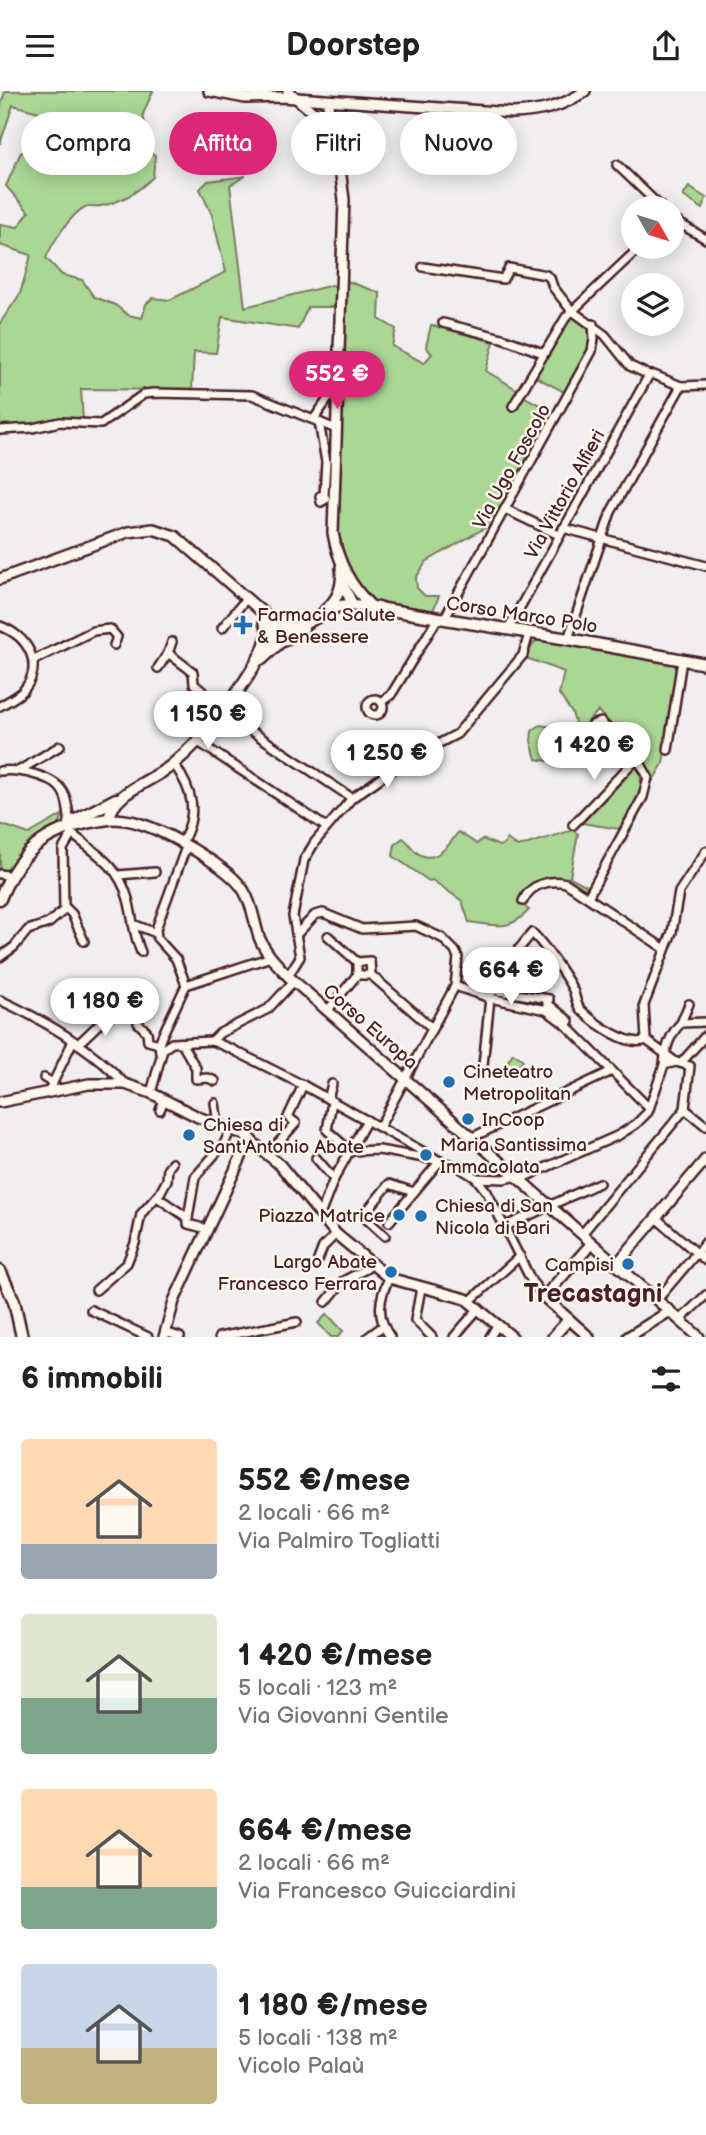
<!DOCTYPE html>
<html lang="it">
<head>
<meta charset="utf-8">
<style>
  :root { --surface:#fff; --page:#f2f2f2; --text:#222; --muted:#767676; --accent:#db2777 }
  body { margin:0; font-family:"Balsamiq Sans",sans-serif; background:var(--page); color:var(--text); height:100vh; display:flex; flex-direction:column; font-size:26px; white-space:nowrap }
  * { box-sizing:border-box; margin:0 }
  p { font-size:23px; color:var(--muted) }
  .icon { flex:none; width:38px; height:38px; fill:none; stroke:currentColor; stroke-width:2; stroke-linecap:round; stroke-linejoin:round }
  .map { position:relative; height:1246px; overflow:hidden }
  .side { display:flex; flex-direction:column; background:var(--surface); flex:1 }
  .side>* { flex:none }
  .guide { position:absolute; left:21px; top:21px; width:665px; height:63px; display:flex; gap:14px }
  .needle { width:46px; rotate:129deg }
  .controls { position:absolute; left:621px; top:105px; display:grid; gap:14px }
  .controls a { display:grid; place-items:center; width:63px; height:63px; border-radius:50%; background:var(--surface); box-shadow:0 4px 18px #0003; font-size:35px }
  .price { position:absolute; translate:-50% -60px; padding:0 16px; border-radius:24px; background:#fff; color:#222; font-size:23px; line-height:46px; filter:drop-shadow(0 2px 4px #0008) }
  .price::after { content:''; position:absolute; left:50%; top:42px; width:21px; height:16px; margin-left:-10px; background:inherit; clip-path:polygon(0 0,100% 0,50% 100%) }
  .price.active { background:var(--accent); color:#fff }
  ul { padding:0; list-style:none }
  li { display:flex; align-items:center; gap:21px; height:175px; padding:0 21px }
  li span { display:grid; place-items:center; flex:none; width:196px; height:140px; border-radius:7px; color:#555 }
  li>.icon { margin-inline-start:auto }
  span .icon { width:84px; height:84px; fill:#fffc; stroke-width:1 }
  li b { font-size:30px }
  h2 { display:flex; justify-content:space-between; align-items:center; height:84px; padding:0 21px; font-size:30px }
  .chip { padding:0 24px; border-radius:32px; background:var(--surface); box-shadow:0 4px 18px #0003; font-size:24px; line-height:63px }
  .chip.active { background:var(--accent); color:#fff }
  header { display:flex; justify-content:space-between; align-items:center; height:91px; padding:0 21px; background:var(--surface); font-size:32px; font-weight:600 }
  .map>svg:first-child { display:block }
  .green { fill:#abd795; stroke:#7a7b60; stroke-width:2 }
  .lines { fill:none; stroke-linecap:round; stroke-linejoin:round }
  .minor-casing { stroke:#4a1f2b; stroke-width:12 }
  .tertiary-casing { stroke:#4a1f2b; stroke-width:14 }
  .secondary-casing { stroke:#4a1f2b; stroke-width:15 }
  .minor { stroke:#fbf7ec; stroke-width:7 }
  .tertiary { stroke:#fbf7ec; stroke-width:9 }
  .secondary { stroke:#fbf7ec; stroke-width:10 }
  .poi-dot { fill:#1f6fb2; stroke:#fbf7ec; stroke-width:2.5 }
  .labels { text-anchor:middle; stroke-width:5; stroke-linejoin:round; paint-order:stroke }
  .street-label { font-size:19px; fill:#4a1f2b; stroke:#fbf7ec }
  .poi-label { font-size:19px; fill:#4a1f2b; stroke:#fbf7ec; text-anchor:start }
  .district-label { font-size:26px; font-weight:bold; fill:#4a1f2b; stroke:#fbf7ec }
</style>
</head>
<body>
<header><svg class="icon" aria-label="menu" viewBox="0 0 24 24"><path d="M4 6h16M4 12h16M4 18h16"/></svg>Doorstep<svg class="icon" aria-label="share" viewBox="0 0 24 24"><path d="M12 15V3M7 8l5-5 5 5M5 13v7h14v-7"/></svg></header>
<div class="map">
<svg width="706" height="1246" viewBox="0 0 706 1246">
  <rect width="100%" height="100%" fill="#f0eeef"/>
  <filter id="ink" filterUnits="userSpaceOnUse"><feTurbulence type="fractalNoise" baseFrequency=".0143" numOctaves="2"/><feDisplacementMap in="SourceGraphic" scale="14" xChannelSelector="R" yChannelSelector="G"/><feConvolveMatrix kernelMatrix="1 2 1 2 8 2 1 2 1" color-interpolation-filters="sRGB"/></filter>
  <g filter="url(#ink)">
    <!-- green -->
    <g class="green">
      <path d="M5,0H153L143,23L145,33L141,50L143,60L155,64L153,86C139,100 122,111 101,115C96,116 90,114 85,116C71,123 52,152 46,167L62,184L82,189L94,206L115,214L128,224L142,227L146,213L153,207L170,209L226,181L212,124L200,98L208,90L246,85L230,94L245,216L332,194L336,196L334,216H308L298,238L222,226L216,262L194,261L192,299L81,298L83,330L0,335V232L20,203L31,164L0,154V133L18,136L29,121L6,95L21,61L59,71L71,30L13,14L0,53V18Z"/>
      <path d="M689,96L706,107L703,118L683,105Z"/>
      <path d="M347,190L380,202L379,228L396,238L392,255L424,272L432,263L426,256L431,234L494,251L486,280L518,299L509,316L515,319L523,305L555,322L495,431L426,471L416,487L417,497L425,505H439L432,522L370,512L359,500L344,471L337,430Z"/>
      <path d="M572,224L589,235L590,254L587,262L566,302L534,285Z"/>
      <path d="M539,548L678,574L663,673L652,691C648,663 617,640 598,620L553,666L548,670L536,668L531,650L532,640L540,634L552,636L560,642L571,639L575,631L572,622L559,603L564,581L526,567L533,553Z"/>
      <path d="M636,676C651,694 628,721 619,738L582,732Z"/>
      <path d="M62,724L60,733L24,756L6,781L0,779V733L29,743Z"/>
      <path d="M573,739L578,743L570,786L587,795L584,800C559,784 535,780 518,810L529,819C509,841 496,834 469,831L462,810L432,789L429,790L393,765L395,753L403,747C409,751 410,755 415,760C433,776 449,755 458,741L477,753L482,748L499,755L505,753L507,748L518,756Z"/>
      <path d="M513,962L523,969L511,986L502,980Z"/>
      <path d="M327,1223L343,1240L338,1246H331L318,1232Z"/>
    </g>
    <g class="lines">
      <!-- minor casing -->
      <g class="minor-casing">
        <g id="minor">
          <path d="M617,74L662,117"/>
          <path d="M672,128L706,148"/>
          <path d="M423,176L503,188L509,177L546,184L550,187L553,196L571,219L605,244L630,275L649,284H654L681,295L706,294"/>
          <path d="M443,232L502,247L543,262"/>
          <path d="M513,315L566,226L640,156"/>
          <path d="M314,328L337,295"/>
          <path d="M319,331L326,371L324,404L326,408L321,411L320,405L324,404"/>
          <path d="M0,339L33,337L60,331L101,333L144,303L154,302L252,304L336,338"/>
          <path d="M505,418L559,444"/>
          <path d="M563,437L706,475"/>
          <path d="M444,528L592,260L594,248L593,233"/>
          <path d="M0,535C28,545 45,574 23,600C17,606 8,610 0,615"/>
          <path d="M222,537L246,508"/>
          <path d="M508,538L649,284"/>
          <path d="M568,548L611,421L681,295"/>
          <path d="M172,551L168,562L193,581L194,593L223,618"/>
          <path d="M34,569L93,540L110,538L117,546L114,554"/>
          <path d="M158,577L168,562"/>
          <circle cx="375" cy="616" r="8"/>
          <path d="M381,611L391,604L438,527"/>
          <path d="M221,620L352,707"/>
          <path d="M197,650L326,736"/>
          <path d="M668,659L682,569"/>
          <path d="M561,667L594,633L601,631L642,675L648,686L643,706L588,806"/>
          <path d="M174,673C193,700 199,723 181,753"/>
          <path d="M20,679L60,655"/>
          <path d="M0,680C18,678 53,684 63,701C69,711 68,724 70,735"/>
          <path d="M573,734L636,668"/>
          <path d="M72,743C97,763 119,775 128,808C133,826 133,843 141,861"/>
          <path d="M0,783L11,785"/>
          <path d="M118,784L155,781"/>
          <path d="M523,810C530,793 550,788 566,792L665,858"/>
          <path d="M65,816L72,823L84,850"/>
          <path d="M133,833L156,842"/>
          <path d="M297,843L315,824L323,822L362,838L416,835L442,847L455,860L458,866L455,895L380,1035"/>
          <path d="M328,845L357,871"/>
          <path d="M0,866L14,856L28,839L49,832L64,819L63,758L72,743"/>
          <path d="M357,884V871L370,870L371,884"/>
          <path d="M371,884L432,937"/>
          <path d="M288,885L300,866L293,825L304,769L315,751L352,707L405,670L457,643L523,564L529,542"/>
          <path d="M186,894L271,866"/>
          <path d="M455,895L490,907L546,919L566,934L649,1017"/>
          <path d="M492,899L549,908L546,919"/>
          <path d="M0,909C45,930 91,956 125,993"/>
          <path d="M547,912L569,930L566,934"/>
          <path d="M327,920L357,884H371"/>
          <path d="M138,932L147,941L148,950L159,953"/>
          <path d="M681,932L689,913"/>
          <path d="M212,950L220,942L268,918L294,890"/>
          <path d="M78,953L98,934L103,922"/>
          <path d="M182,953L196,977V988L208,987L215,990"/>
          <path d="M160,962L159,953L162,945L186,894L176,868L157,847L156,838L186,756"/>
          <path d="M676,971L646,949L644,914L672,841L679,801L706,760"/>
          <path d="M681,972L706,944"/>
          <path d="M483,974L490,907L496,886L532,842C542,850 567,887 573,899C576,906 576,914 581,919C594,932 629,957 646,949"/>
          <path d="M664,974C665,958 669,944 681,932L706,931"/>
          <path d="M44,987L53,992"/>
          <path d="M49,1000L73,950"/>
          <path d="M151,1002L163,958L172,952L212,950L231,958L303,994L440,1070L457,1075L476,1087L487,1101L532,1191L544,1206"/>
          <path d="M328,1008L332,993"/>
          <path d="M332,1011L327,1039L350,1060L379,1059L436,1069"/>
          <path d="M215,1012L218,1033"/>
          <path d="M685,1018L706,1035"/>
          <path d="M160,1019L164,1009"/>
          <path d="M473,1046L612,980"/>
          <path d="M269,1062L296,1032L288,1026L303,994"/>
          <path d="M316,1067L334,1088"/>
          <path d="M476,1087L504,1088L517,1085"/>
          <path d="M520,1088L619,1044L636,1033L648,1021L664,974L676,971L690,975L685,1018L582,1143"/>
          <path d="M157,1106L188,1127V1133L207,1138"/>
          <path d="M320,1124L334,1088L367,1029"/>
          <path d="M188,1127L195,1086L224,1053L231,1038"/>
          <path d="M656,1127L706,1170"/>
          <path d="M389,1131L440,1070"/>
          <path d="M506,1135L599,1092"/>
          <path d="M385,1145L363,1125L389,1093L414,1101"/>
          <path d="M318,1169L323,1156L336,1143"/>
          <path d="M389,1187C379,1207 376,1226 390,1246"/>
          <path d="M421,1197L415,1229L432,1246"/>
          <path d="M96,1199L127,1172L135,1152L141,1123L160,1102L167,1089L168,1077L172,1072"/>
          <path d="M657,1209L706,1151"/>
          <path d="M470,1210L520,1165"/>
          <path d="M326,1211L343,1190L366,1178L372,1172"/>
          <path d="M91,1219L148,1246"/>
          <path d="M680,1229L706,1204"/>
          <path d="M165,1241L180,1246"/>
          <path d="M219,1246L297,1231"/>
          <path d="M368,1246L383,1235"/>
          <path d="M454,1246L479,1217"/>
          <path d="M490,1246L498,1233"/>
        </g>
      </g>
      <!-- tertiary casing -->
      <g class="tertiary-casing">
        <g id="tertiary">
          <path d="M209,0L245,7L282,6L512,22C540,21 562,16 585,0"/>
          <path d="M288,0L315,23L330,41"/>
          <path d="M328,10L329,29L340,77L344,109L333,442C338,472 351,496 372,516"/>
          <path d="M0,488L128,441L153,438L175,445L270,528L280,544L279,552"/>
          <path d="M342,492L353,514"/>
          <path d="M325,519C339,507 343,494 341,476"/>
          <path d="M264,532L273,550L279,552"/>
          <path d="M109,728C120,728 131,729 141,733C167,741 231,777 244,800C253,815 254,831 259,846C265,862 277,873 288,885L699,1246"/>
          <path d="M0,1011L89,993H125L151,1002L198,1026L243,1043L280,1074L336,1143L389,1187L466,1208L512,1246"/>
          <path d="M617,1173L706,1068"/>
          <path d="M164,1246L174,1210L250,1047"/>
          <path d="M553,1246L569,1228"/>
          <path d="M589,1246L544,1206L592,1152"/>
          <path d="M628,1246L670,1220"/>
        </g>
      </g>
      <!-- secondary casing -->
      <g class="secondary-casing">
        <g id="secondary">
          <path d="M262,568L279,552L303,538"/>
          <path d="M70,732L116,708"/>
          <path d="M0,808C21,754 54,735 109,728C112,701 153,690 172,674C205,647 242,599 262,561C265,555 266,548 269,541L280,535L296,537L338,515L353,514L372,516L568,548L706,573"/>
          <path d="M0,1180L14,1210L22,1246"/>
        </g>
      </g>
      <!-- minor -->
      <use href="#minor" class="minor"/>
      <!-- tertiary -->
      <use href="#tertiary" class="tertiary"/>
      <!-- secondary -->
      <use href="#secondary" class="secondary"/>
    </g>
  </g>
  <!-- markers -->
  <g class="poi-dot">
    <path d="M239.5 523.5h7v7h7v7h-7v7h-7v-7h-7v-7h7z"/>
    <circle cx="449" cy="991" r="7"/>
    <circle cx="468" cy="1028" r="7"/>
    <circle cx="189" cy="1044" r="7"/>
    <circle cx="426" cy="1064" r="7"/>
    <circle cx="399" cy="1124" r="7"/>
    <circle cx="421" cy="1125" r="7"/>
    <circle cx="628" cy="1173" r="7"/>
    <circle cx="391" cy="1181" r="7"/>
  </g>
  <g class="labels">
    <!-- street labels -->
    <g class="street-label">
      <text transform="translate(511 375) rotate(-61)" y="7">Via Ugo Foscolo</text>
      <text transform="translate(564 403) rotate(-61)" y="7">Via Vittorio Alfieri</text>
      <text transform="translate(522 523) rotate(9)" y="7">Corso Marco Polo</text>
      <text transform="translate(371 935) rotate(41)" y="7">Corso Europa</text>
    </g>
    <!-- poi labels -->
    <g class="poi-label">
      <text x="257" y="530">Farmacia Salute<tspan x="257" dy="22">&amp; Benessere</tspan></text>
      <text x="463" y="987">Cineteatro<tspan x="463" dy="22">Metropolitan</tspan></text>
      <text x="482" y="1035">InCoop</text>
      <text x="203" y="1040">Chiesa di<tspan x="203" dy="22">Sant'Antonio Abate</tspan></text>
      <text x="440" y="1060">Maria Santissima<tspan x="440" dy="22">Immacolata</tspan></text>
      <text x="435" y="1121">Chiesa di San<tspan x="435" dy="22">Nicola di Bari</tspan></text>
      <text x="385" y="1131" text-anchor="end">Piazza Matrice</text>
      <text x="377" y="1177" text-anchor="end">Largo Abate<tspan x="377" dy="22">Francesco Ferrara</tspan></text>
      <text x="614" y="1180" text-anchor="end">Campisi</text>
    </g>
    <!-- district labels -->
    <g class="district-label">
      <text x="593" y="1211">Trecastagni</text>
    </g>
  </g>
</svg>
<div class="controls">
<a><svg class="needle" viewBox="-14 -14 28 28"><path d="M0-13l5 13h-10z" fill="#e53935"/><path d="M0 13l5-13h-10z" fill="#767676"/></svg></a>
<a><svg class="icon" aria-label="layers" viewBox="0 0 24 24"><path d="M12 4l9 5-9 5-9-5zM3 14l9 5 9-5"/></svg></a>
</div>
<b class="price active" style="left:337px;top:320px">552 €</b>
<b class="price" style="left:208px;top:660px">1 150 €</b>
<b class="price" style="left:594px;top:691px">1 420 €</b>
<b class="price" style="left:387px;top:699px">1 250 €</b>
<b class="price" style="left:511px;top:916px">664 €</b>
<b class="price" style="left:105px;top:947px">1 180 €</b>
<div class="guide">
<a class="chip">Compra</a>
<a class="chip active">Affitta</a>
<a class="chip">Filtri</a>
<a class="chip">Nuovo</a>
</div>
</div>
<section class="side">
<h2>6 immobili<svg class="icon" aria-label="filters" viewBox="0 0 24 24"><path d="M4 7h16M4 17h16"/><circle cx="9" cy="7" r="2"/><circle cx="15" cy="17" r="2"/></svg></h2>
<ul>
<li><span style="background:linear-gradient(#ffd9b3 75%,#9aa5b1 0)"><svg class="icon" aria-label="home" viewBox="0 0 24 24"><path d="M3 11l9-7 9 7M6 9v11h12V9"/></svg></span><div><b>552 €/mese</b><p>2 locali · 66 m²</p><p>Via Palmiro Togliatti</p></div></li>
<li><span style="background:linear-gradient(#dfe7d0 60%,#7fa58c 0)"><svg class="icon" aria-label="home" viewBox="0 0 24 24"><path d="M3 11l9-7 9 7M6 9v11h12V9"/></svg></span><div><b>1 420 €/mese</b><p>5 locali · 123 m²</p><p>Via Giovanni Gentile</p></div></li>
<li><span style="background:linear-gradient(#ffd9b3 70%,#7fa58c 0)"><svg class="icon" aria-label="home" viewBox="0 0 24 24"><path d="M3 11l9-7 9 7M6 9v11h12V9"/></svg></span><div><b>664 €/mese</b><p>2 locali · 66 m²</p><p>Via Francesco Guicciardini</p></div></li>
<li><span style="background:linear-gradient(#c9d6e8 60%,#c2b280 0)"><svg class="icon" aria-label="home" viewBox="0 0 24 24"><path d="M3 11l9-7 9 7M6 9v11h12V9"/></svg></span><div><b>1 180 €/mese</b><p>5 locali · 138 m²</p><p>Vicolo Palaù</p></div></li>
</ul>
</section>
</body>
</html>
